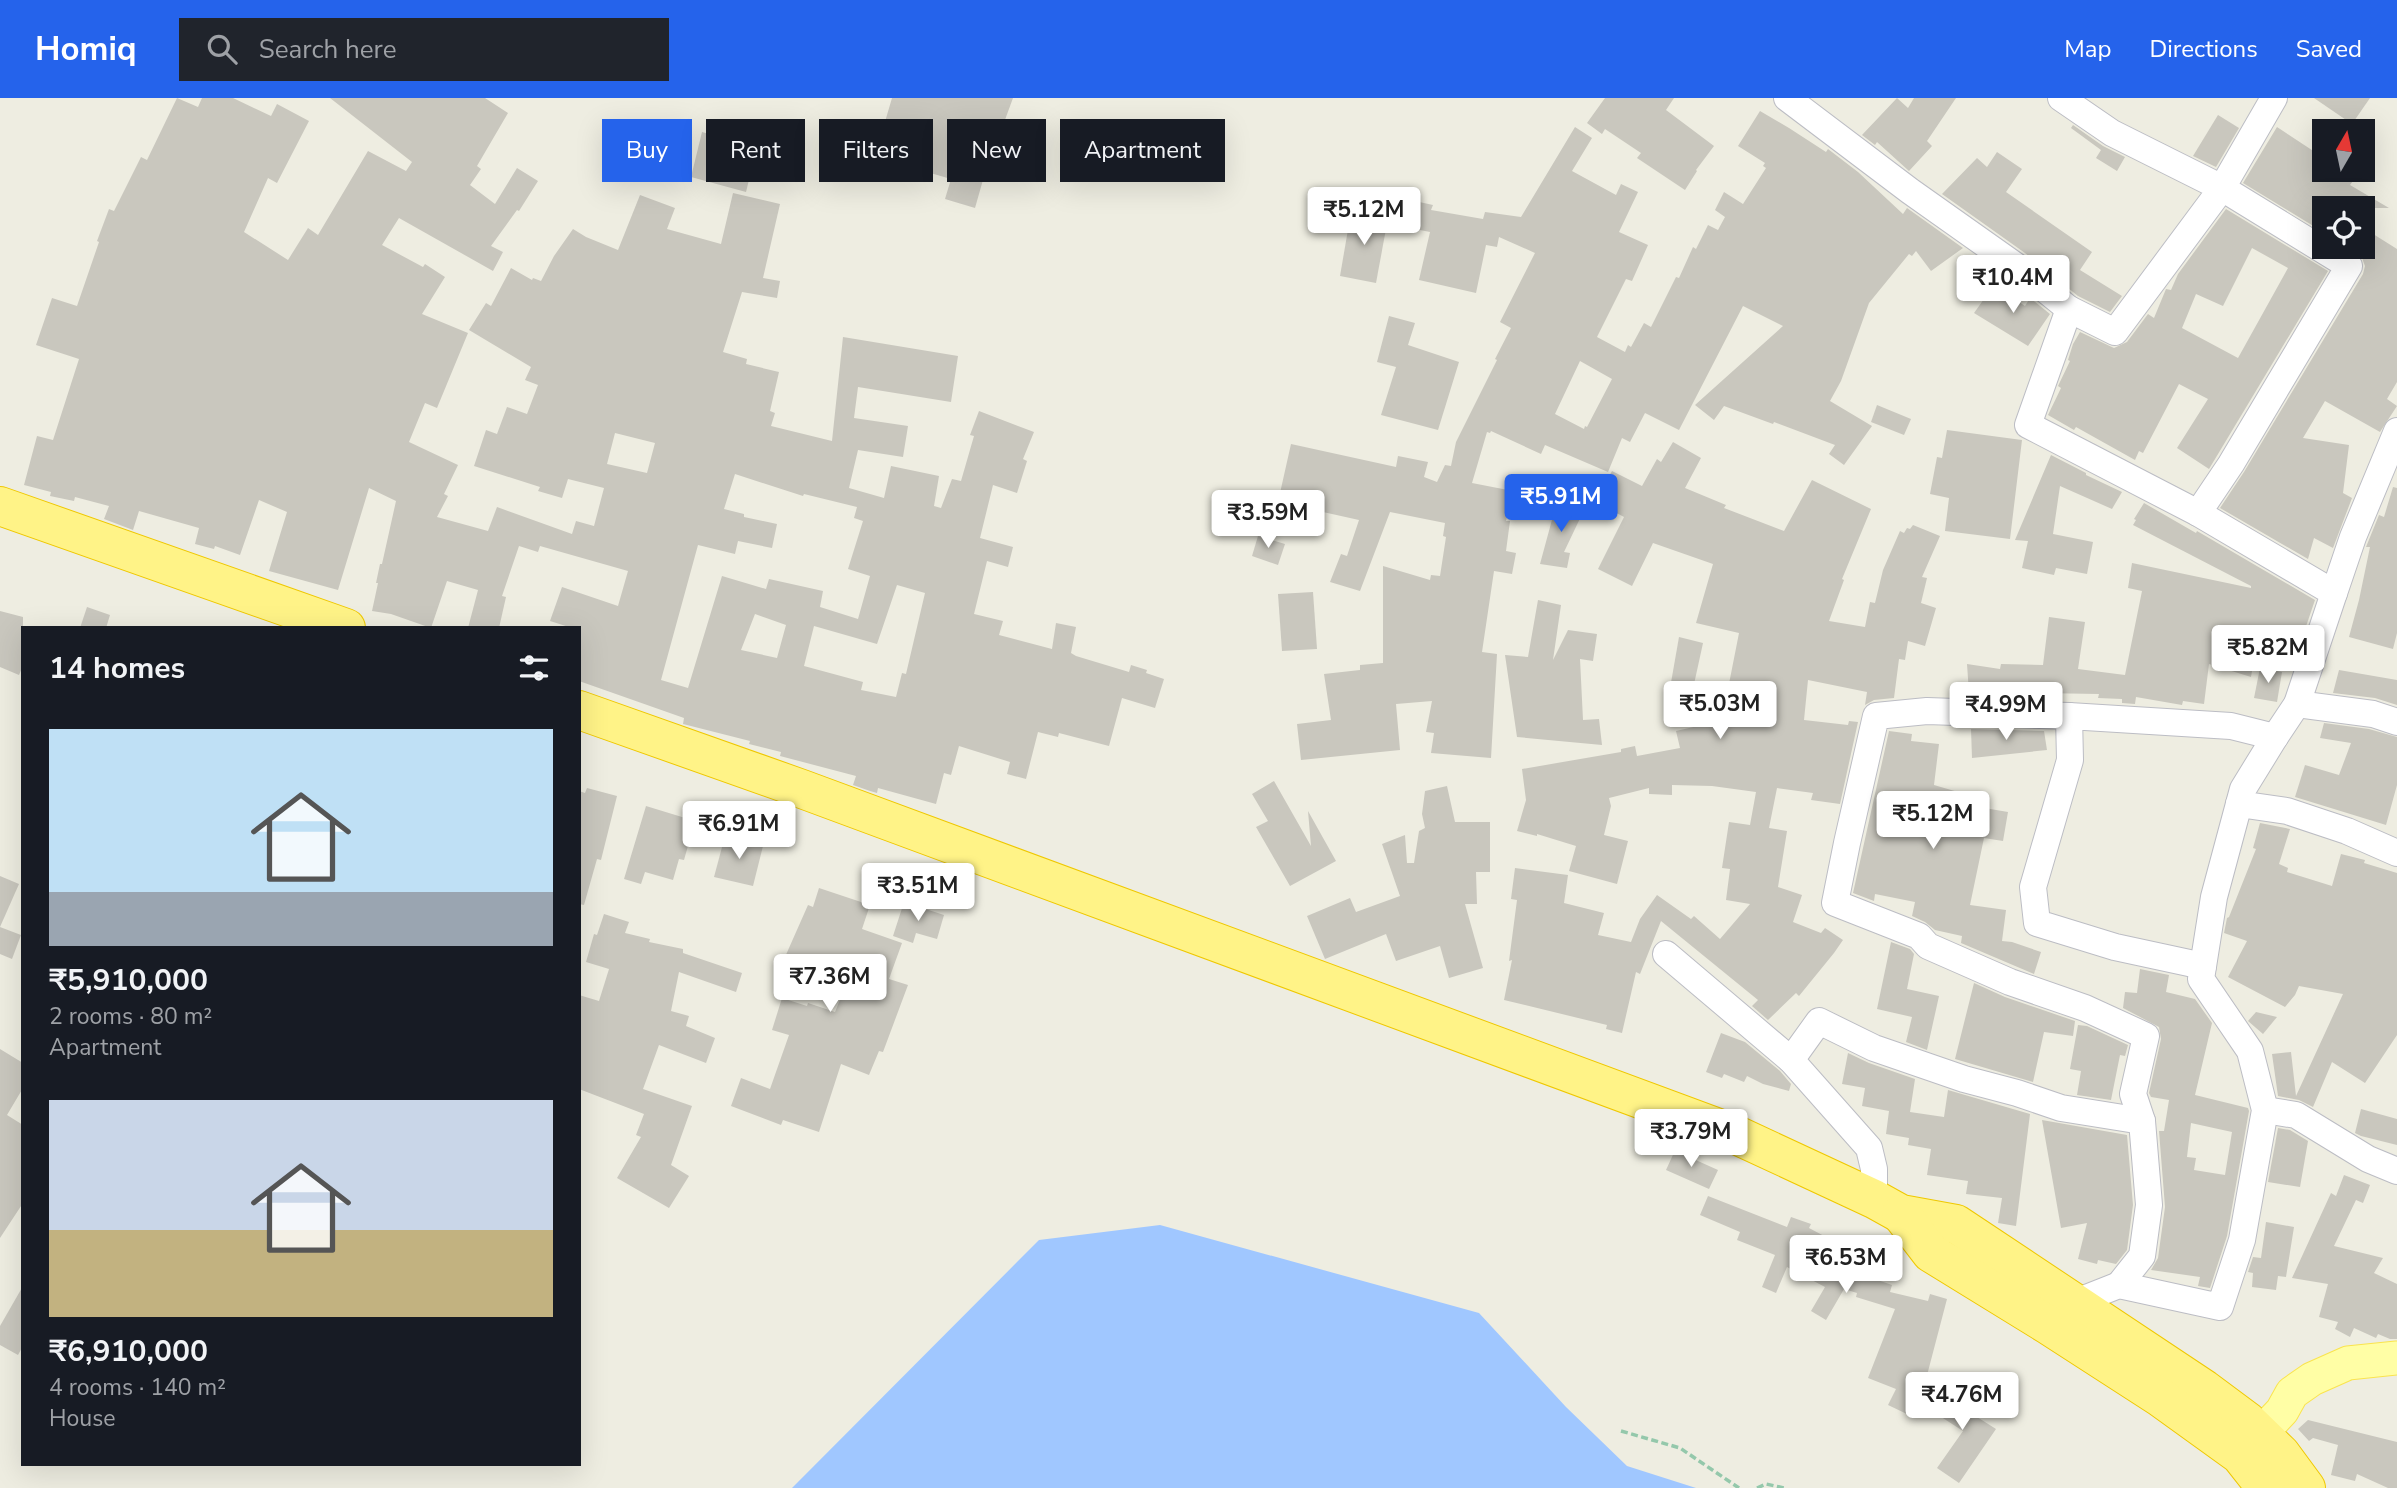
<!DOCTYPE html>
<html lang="en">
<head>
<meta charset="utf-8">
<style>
  :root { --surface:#171b24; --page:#20242c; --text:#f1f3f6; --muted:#9ea1a6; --accent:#2563eb }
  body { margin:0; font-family:"Nunito Sans",sans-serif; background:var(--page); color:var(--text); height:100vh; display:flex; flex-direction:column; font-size:26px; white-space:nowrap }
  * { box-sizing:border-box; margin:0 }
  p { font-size:23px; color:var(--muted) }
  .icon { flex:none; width:38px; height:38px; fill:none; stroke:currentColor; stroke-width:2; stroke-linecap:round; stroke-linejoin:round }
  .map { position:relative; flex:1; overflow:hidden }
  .panel { position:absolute; left:21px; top:528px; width:560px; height:840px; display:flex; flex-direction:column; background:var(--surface); border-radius:0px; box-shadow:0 7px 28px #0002 }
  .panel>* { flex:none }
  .guide { position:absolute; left:602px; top:21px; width:665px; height:63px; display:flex; gap:14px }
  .needle { width:46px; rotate:9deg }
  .tools { position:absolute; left:2312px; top:21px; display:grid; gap:14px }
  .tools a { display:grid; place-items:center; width:63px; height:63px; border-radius:0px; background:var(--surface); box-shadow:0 7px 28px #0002; font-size:35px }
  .price { position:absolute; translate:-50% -60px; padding:0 16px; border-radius:7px; background:#fff; color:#222; font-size:23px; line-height:46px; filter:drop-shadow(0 2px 4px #0008) }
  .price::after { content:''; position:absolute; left:50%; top:42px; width:21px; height:16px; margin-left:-10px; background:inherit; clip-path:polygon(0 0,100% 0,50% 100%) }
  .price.active { background:var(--accent); color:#fff }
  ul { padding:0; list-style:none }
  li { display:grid; align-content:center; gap:14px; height:371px; padding:0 28px }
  li span { display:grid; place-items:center; height:217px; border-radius:0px; color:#555 }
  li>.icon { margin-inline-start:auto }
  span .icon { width:126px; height:126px; fill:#fffc; stroke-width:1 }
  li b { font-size:30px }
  h2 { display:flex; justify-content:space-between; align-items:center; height:84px; padding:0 28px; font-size:30px }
  .tag { padding:0 24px; border-radius:0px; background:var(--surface); box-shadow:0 7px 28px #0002; font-size:24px; line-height:63px }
  .tag.active { background:var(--accent); color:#fff }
  header { display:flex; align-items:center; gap:42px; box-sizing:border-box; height:98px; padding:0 35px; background:var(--accent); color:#fff }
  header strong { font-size:33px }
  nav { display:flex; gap:38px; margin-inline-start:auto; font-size:24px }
  .search { width:490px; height:63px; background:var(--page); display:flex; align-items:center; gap:18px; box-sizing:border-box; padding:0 24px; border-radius:0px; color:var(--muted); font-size:26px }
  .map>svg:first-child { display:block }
  .water { fill:#a0c7ff }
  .building { fill:#c9c7be; fill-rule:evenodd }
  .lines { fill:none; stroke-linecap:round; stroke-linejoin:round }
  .minor-casing { stroke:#bcbdc4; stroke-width:28 }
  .major-casing { stroke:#fae44e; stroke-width:35 }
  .highway-casing { stroke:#efc800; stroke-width:40 }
  .path { stroke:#94c8ab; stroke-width:3.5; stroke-dasharray:7 3.5; stroke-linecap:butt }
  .minor { stroke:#fff; stroke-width:26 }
  .major { stroke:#fffea5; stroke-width:33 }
  .highway { stroke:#fff387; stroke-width:38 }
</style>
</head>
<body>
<header>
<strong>Homiq</strong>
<div class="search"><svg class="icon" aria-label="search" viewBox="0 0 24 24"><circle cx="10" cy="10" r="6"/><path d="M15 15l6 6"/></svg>Search here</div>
<nav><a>Map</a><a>Directions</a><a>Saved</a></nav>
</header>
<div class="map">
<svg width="2397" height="1390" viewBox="0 0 2397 1390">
  <rect width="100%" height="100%" fill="#eeede1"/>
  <!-- water -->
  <path class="water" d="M1160,1127L1479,1215L1566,1309L1627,1368L1696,1390H792L1039,1142Z"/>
  <!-- building -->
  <g class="building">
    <path d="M177,0L198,9L202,0H233L271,18L277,6L309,23L277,85L268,80L244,134L288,162L308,130L318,137L368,53L406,73L412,64L330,0H485L508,15L477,68L481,71L470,87L495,106L517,70L538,83L519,113L517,112L491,148L503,154L493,173L399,120L382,147L423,169L425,166L445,179L422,216L468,235L437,310L425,305L409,344L458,367L444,396L448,398L437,419L488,433L497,409L572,436L576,423L594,428L604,390L568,381L562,400L538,393L540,389L474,368L486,332L497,336L507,309L527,316L538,287L525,282L531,269L469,232L486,205L491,208L511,170L532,182L533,180L541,183L554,158L573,131L586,139L618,152L640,97L675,110L667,131L721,146L733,95L780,106L763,180L780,183L777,200L742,194L723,254L747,261L746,266L779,274L770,313L775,315L771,328L832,343L843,239L958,258L951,304L858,289L854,320L908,328L903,359L858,352L849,390L884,400L891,368L939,378L934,408L941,410L952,381L961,383L974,338L970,337L979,313L1034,334L1023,361L1027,363L1017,395L993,387L980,440L1013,449L1008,469L987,463L974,516L1003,523L999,537L1052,551L1056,525L1076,529L1071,555L1076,558L1129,574L1131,567L1147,572L1146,575L1164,581L1155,610L1122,600L1109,648L1059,635L1058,639L1038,634L1026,681L1007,676L1010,664L959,648L951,677L944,675L936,706L878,690L877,695L870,693L853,687L856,678L780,658L781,654L749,646L750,643L687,627L683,626L684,620L579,583V530H572L550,523L562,489L618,508L628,473L540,448L538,454L519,448L502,498L506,499L499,530H468L478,492L447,483L431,530L391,516L372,513L378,485H376L380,466H382L396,403L369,390L338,492L269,473L287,414L259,402L240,457L215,448L214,451L195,446L199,430L139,413L133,432L104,421L109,408L75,399L74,403L50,398L51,394L24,387L37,338L53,342L79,261L36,247L52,200L77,208L99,144L97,143L109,111L114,113L141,59L147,62ZM615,335L655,345L647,375L607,366ZM735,376L803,398L804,396L857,409L854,420L863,423L848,471L870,478L858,521L820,509L823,493L769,481L766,491L722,478L688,590L661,582L698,447L735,456L738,443L772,450L777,426L744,419V416L724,411ZM897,487L925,495L906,576L902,575L896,599L861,592L863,584L804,568L814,528L877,546ZM755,516L786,527L777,560L741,552Z"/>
    <path d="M892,0H1013L1002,30L998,29L975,110L945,101L951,81L920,72L928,47L882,34Z"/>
    <path d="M1605,0H1674L1666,12L1714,48L1696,72L1697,73L1685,92L1637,60L1641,55L1605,31L1602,36L1587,25Z"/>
    <path d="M1897,0L1908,10L1914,0H1956L1927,43L1932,48L1909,73L1877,44L1875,47L1862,37Z"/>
    <path d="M2314,0H2370L2352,26Z"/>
    <path d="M1760,13L1789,30L1826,54L1828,51L1858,74L1903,116L1907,110L1963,150L1931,173L1916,153L1912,158L1909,156L1869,205L1841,283L1830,303L1872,328L1844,367L1829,356L1835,347L1774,324L1773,326L1724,308L1714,322L1695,307L1783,228L1743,208L1679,332L1645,315L1630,344L1622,340L1608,374L1545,347L1541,356L1491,333L1490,335L1487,334L1472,385L1513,393L1506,423H1510L1506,453L1516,455L1512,476L1494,473L1482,554L1497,556L1491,660L1431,655L1434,635L1426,634L1432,603L1396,606L1400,652L1301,662L1297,626L1331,622L1324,576L1360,572V567L1383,565V468L1430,482L1431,477L1440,478L1446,439L1443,438L1445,425L1390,414L1360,493L1330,484L1341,456L1347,458L1359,422L1278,404L1291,346L1396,369L1398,358L1428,364L1424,379L1437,384L1445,367L1451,368L1456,344L1497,262L1495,261L1511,230L1500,224L1535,155L1499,139L1497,149L1486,147L1476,195L1419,182L1430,134L1395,127L1401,100L1433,107L1431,112L1483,121L1485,114L1521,119L1575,29L1592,40L1572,73L1616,97L1621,86L1638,94L1619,134L1648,147L1632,183L1626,181L1597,239L1625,254L1628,247L1631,249L1644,225L1651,229L1676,179L1679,180L1693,149L1696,151L1708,127L1718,132L1725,119L1715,112L1724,94L1743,106L1766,70L1763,68L1765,65L1738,48ZM1580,263L1612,281L1587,329L1585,328L1584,331L1555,316Z"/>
    <path d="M2218,17L2239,30L2216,69L2193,58Z"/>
    <path d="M2073,27L2103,48L2125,59L2117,73L2096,60L2101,52L2071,30Z"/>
    <path d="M2277,29L2324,60V72H2343L2355,80L2350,87L2389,110H2324V126L2320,132L2243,85Z"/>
    <path d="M702,34L757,49L746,94L691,79Z"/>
    <path d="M1997,54L2022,71L2006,94L2092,154L2080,172L2122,198L2110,214L2078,198L2025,155L1942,96L1977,60L1987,69Z"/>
    <path d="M2226,111L2328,173L2209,371L2177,350L2208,301L2179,286L2143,355L2139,353L2135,362L2076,329L2074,332L2048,317L2061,290L2058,288L2070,263L2068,262L2073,246L2080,234L2114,250L2127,244L2148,216L2154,220L2166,191L2171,192L2178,176ZM2252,150L2288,170L2238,260L2182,230L2196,196L2223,208Z"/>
    <path d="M1351,114L1388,120L1376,185L1340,178Z"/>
    <path d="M2362,129L2397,151V284L2387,301L2397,308L2380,334L2325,303L2303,340L2349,347L2343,395L2352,400L2333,450L2314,440L2308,461L2220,410L2244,374L2363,176L2365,168L2362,160Z"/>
    <path d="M1994,187L2025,208L2030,200L2050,216L2028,248L1974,215Z"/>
    <path d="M1389,218L1415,225L1408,247L1459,264L1438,332L1381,317L1396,269L1377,264Z"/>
    <path d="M1877,307L1911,321L1904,337L1871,324Z"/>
    <path d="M1947,332L2022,342L2010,441L1945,433L1949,400L1930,396L1937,359L1942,360Z"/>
    <path d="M1673,344L1701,360L1685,390L1726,407L1724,410L1784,433L1812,382L1871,411L1842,481L1844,482L1829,523L1865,529L1870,504L1875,505L1883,472L1900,433L1904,435L1907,430L1910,431L1913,427L1940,438L1922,479L1927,480L1921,505L1936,510L1925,548L1908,543L1905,562L1899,561L1894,600L1874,602L1865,607L1867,594L1808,582L1804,622L1848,627L1849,623L1858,624L1840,706L1811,702L1813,695L1777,690L1769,730L1787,733L1778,789L1802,797L1793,824L1821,835L1825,830L1843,842L1834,855L1799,898L1796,895L1768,922L1752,908L1758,902L1661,823L1640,876L1636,874L1622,935L1606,931L1607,927L1504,902L1512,862L1509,863L1517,802L1511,801L1515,770L1568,777L1564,805L1604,815L1598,837L1631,844L1640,821L1657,797L1691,821L1694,818L1720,841L1750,806L1726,802L1730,771L1722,770L1729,724L1750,727L1756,694L1712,688L1672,687V697L1649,696V690L1609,700L1611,708L1604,737L1628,743L1617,786L1569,773L1576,748L1537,736V738L1517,733L1526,702L1522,671L1621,654V651L1635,648L1637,658L1680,650L1676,633L1763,613L1725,606L1739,535L1696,525L1713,466L1653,445L1632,488L1598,471L1624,419L1596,404L1612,373L1642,388L1657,361L1661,364Z"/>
    <path d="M2051,357L2086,375V377L2122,394L2112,411L2060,388L2053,436L2093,444L2087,476L2056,470L2054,477L2022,470L2028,443L2015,442Z"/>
    <path d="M2393,389L2397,390V535L2393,551L2349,539L2359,502L2370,449H2366L2379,417L2384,419Z"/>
    <path d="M1557,400L1584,412L1564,454L1570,455L1567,470L1540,466L1553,418L1549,417Z"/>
    <path d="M2144,405L2196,435L2197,433L2315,502L2300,546L2258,537L2251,579L2209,566L2204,606L2183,603L2182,607L2136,599L2135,606L2122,605V601L2098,600L2099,596L2039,595V598L1969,595L1967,566L2000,571L2001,566L2043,567L2049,519L2085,524L2078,571L2125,577L2142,493L2128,490L2132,465L2251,490V488L2133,427L2136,422L2134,421Z"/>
    <path d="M1258,438L1285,446L1278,467L1252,458Z"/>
    <path d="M1313,494L1317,551L1282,553L1278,496Z"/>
    <path d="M1538,502L1561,507L1553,562L1568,532L1597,536L1593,563L1580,561L1583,622L1599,621L1602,647L1517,639L1505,557L1528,559Z"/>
    <path d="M87,509L110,517L106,530H80Z"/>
    <path d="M0,513L23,519V568L19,577L0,569Z"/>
    <path d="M1679,539L1703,545L1691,600L1669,596Z"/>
    <path d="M2260,570L2282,574L2277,604L2254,600Z"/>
    <path d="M2339,572L2397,582V607L2375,600L2333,595Z"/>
    <path d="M2324,625L2369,631L2397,639V687L2386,727L2295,699L2305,667L2339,677L2351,645L2320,640Z"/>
    <path d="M1971,631L2044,633L2047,652L1972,660Z"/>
    <path d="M1889,633L1912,636L1911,643L1939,646L1934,687L1958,694L1955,705L2008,714L2003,743L1984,740L1970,807L2006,812L2002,843L2012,844L2041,854L2034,876L1961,845L1962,838L1935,832L1925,824L1912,818L1915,804L1875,796L1874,803L1853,795Z"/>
    <path d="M1274,683L1311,748L1308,713L1336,763L1290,788L1256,729L1268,723L1252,696Z"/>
    <path d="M1447,688L1455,724H1490V774H1476L1477,806H1465L1483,870L1449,880L1440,848L1396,863L1386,836L1325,861L1307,818L1350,800L1356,814L1400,798L1382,746L1405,737L1407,765H1414L1419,733L1425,730L1422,716L1425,693Z"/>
    <path d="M587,690L617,698L601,762L597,761L584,807L579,806V693L585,695Z"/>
    <path d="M646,708L695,723L684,762L679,761L673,782L645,774L641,786L624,781Z"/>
    <path d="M2260,725L2290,731L2279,766L2288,770L2287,774L2332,788L2341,756L2365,762L2364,765L2397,775V937L2365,985L2332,964L2313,1009L2299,1002L2278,998L2272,956L2291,954L2296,998L2343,896L2299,888L2295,897L2285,909L2228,879L2247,843L2224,835L2227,820L2229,819L2256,751L2253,750Z"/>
    <path d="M725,738L763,748L753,788L714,779Z"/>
    <path d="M0,778L19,786L0,829Z"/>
    <path d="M819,790L870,807L862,831L902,845L889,881L908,887L883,954L879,953L869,977L841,966L819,1034L783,1022L781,1027L731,1008L741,980L770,991L789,937L772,932L782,900L807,908L808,905L835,914L847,884L785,859L808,807L813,809Z"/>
    <path d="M904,804L944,817L937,841L916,835L913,845L893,838Z"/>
    <path d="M604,816L629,824L625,835L650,841L649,844L683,851V855L742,875L736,894L679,874L671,913L689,918L686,928L715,940L706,965L659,947L643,991L692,1008L671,1067L689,1078L669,1110L617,1080L641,1039L636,1037L644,1016L579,991V897L599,903L609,871L586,864L594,836L597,837Z"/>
    <path d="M0,829L21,837L12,861L0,856Z"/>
    <path d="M1891,844L1910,851L1914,856L1907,891L1939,898L1927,952L1906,944L1912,919L1877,911Z"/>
    <path d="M2140,871L2169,877L2166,894L2195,901L2212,925L2195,997L2248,1010L2249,1013L2227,1138L2210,1190L2198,1188L2200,1179L2151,1172L2158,1160L2165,1109L2159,1033H2164L2169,1002L2151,999L2149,995L2161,941L2159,929L2123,910L2125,894L2137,895ZM2191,1025L2232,1034L2225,1077L2194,1072L2196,1060L2187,1059Z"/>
    <path d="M1974,885L2005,899L2075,923L2073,938L2044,934L2033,984L1955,961Z"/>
    <path d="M2256,914L2277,919L2263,936L2248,923Z"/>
    <path d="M2078,927L2087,928L2128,947L2125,958L2120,957L2111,1002L2077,997L2081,973L2070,971Z"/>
    <path d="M1721,935L1745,944L1780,973L1791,986L1789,993L1763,986L1747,978L1744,984L1724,976L1722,980L1706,974Z"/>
    <path d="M0,951L23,965V990L7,1017L23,1027V1105L0,1140Z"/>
    <path d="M1848,955L1869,965L1915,981L1910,1014L1944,1019L1948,992L2030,1016L2016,1128L1998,1125L2002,1100L1966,1096L1968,1083L1927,1077L1931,1051L1908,1047L1909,1040L1886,1036L1889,1013L1862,1008L1865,990L1842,986Z"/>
    <path d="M2361,1011L2397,1021V1047L2361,1038L2355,1035Z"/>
    <path d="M2042,1022L2127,1037L2133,1107L2127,1152L2116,1166L2098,1162L2097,1166L2078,1161L2087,1125L2061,1130Z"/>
    <path d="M2278,1030L2290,1032L2308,1043L2300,1089L2268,1084Z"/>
    <path d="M1677,1048L1691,1054L1689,1059L1718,1072L1709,1091L1666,1072Z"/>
    <path d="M2344,1077L2370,1087L2363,1105L2356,1102L2334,1148L2383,1160L2374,1175L2397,1186V1241H2390L2378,1236L2376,1240L2354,1230L2350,1239L2335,1231L2338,1224L2319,1219L2328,1186L2292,1180L2331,1095L2336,1098Z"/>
    <path d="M1708,1098L1787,1129L1791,1119L1811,1126L1809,1130L1843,1148L1842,1151L1861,1162L1854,1174L1892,1187L1890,1194L1928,1203L1930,1196L1947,1201L1920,1304L1916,1302L1909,1317L1888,1307L1896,1291L1868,1280L1895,1211L1856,1199L1857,1195L1844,1191L1826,1222L1811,1213L1825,1189L1787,1169L1776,1195L1762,1189L1775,1157L1737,1142L1740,1134L1700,1117Z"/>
    <path d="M2266,1124L2294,1129L2286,1179L2278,1178L2276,1192L2252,1189L2253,1175L2248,1174L2253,1159L2261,1160Z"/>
    <path d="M23,1188V1248L18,1257L0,1247V1228Z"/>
    <path d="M1952,1283L1975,1299L1966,1312L1996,1331L1959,1385L1937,1370L1963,1333L1932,1313Z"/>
    <path d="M2308,1322L2397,1344V1390H2388L2357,1376L2355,1383L2331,1377L2338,1347L2313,1340L2309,1343L2298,1331Z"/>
  </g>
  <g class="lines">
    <!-- minor casing -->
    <g class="minor-casing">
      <g id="minor">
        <path d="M1787,0L1910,93L2016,168L2069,211L2115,234L2222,90L2112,35L2061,0"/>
        <path d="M2069,211L2028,327L2198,415"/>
        <path d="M2334,495L2353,439L2397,333"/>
        <path d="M2297,606L2373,616L2397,624"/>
        <path d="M2069,618L1927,613L1876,618L1847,745L1835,805L1919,838L1928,848L2010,884L2085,910L2146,938L2133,996L2142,1023L2149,1107L2142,1158L2119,1187"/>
        <path d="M2239,706L2287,713L2347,733L2397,755"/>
        <path d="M1666,856L1791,962L1869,1050L1874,1071V1101"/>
        <path d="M2203,868L2115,849L2037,825L2033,789L2070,662L2069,618L2231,628L2275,639"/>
        <path d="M1791,962L1819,923L1874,950L1964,981L2017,995L2061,1010L2142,1023"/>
        <path d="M2265,1012L2296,1017L2368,1061L2397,1073"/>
        <path d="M2076,1204L2119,1187L2220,1209L2242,1142L2265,1012L2250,953L2201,881L2214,799L2243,691L2275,639L2297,606L2334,495L2198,415L2231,366L2349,168L2222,90L2274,0"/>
      </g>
    </g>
    <!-- major casing -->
    <g class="major-casing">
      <path id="major" d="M2243,1354L2282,1313L2292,1295L2312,1281L2348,1265L2397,1260"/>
    </g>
    <!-- highway casing -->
    <g class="highway-casing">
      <g id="highway">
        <path d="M0,408L346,530"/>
        <path d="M579,612L802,691L1732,1035L1874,1101L1901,1116L1956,1126L2204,1291L2247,1323L2281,1356L2306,1390"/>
        <path d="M1901,1116L1931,1155L2048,1227L2161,1300L2240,1357L2266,1390"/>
      </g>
    </g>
    <!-- path -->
    <g class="path">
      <path d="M1621,1333L1680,1350L1739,1390"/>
      <path d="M1757,1390L1766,1386L1784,1390"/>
    </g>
    <!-- minor -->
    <use href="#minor" class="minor"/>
    <!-- major -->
    <use href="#major" class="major"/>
    <!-- highway -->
    <use href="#highway" class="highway"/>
  </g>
</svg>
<div class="tools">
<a><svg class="needle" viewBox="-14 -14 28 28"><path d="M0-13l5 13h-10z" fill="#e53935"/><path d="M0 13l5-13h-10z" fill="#9ea1a6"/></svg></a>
<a><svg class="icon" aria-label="locate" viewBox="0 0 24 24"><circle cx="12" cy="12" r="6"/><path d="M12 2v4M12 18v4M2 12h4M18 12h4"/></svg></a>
</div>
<b class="price" style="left:1364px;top:149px">₹5.12M</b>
<b class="price" style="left:2013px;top:217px">₹10.4M</b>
<b class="price active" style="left:1561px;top:436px">₹5.91M</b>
<b class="price" style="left:1268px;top:452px">₹3.59M</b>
<b class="price" style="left:2268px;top:587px">₹5.82M</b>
<b class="price" style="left:1720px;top:643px">₹5.03M</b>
<b class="price" style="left:2006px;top:644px">₹4.99M</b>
<b class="price" style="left:1933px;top:753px">₹5.12M</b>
<b class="price" style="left:739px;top:763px">₹6.91M</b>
<b class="price" style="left:918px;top:825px">₹3.51M</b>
<b class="price" style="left:830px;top:916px">₹7.36M</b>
<b class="price" style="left:1691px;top:1071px">₹3.79M</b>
<b class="price" style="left:1846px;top:1197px">₹6.53M</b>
<b class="price" style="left:1962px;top:1334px">₹4.76M</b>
<div class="guide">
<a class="tag active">Buy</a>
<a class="tag">Rent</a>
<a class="tag">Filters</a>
<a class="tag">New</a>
<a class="tag">Apartment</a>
</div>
<section class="panel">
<h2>14 homes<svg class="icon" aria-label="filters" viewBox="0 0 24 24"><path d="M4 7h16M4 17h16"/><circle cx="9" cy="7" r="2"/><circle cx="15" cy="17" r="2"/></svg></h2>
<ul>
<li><span style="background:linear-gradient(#bfe0f5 75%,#9aa5b1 0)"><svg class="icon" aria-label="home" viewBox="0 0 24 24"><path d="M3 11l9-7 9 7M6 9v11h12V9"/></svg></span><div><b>₹5,910,000</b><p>2 rooms · 80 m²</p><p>Apartment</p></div></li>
<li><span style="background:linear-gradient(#c9d6e8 60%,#c2b280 0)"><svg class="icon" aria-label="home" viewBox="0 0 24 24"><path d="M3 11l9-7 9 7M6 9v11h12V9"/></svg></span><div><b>₹6,910,000</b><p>4 rooms · 140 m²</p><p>House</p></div></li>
</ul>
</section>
</div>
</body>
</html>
